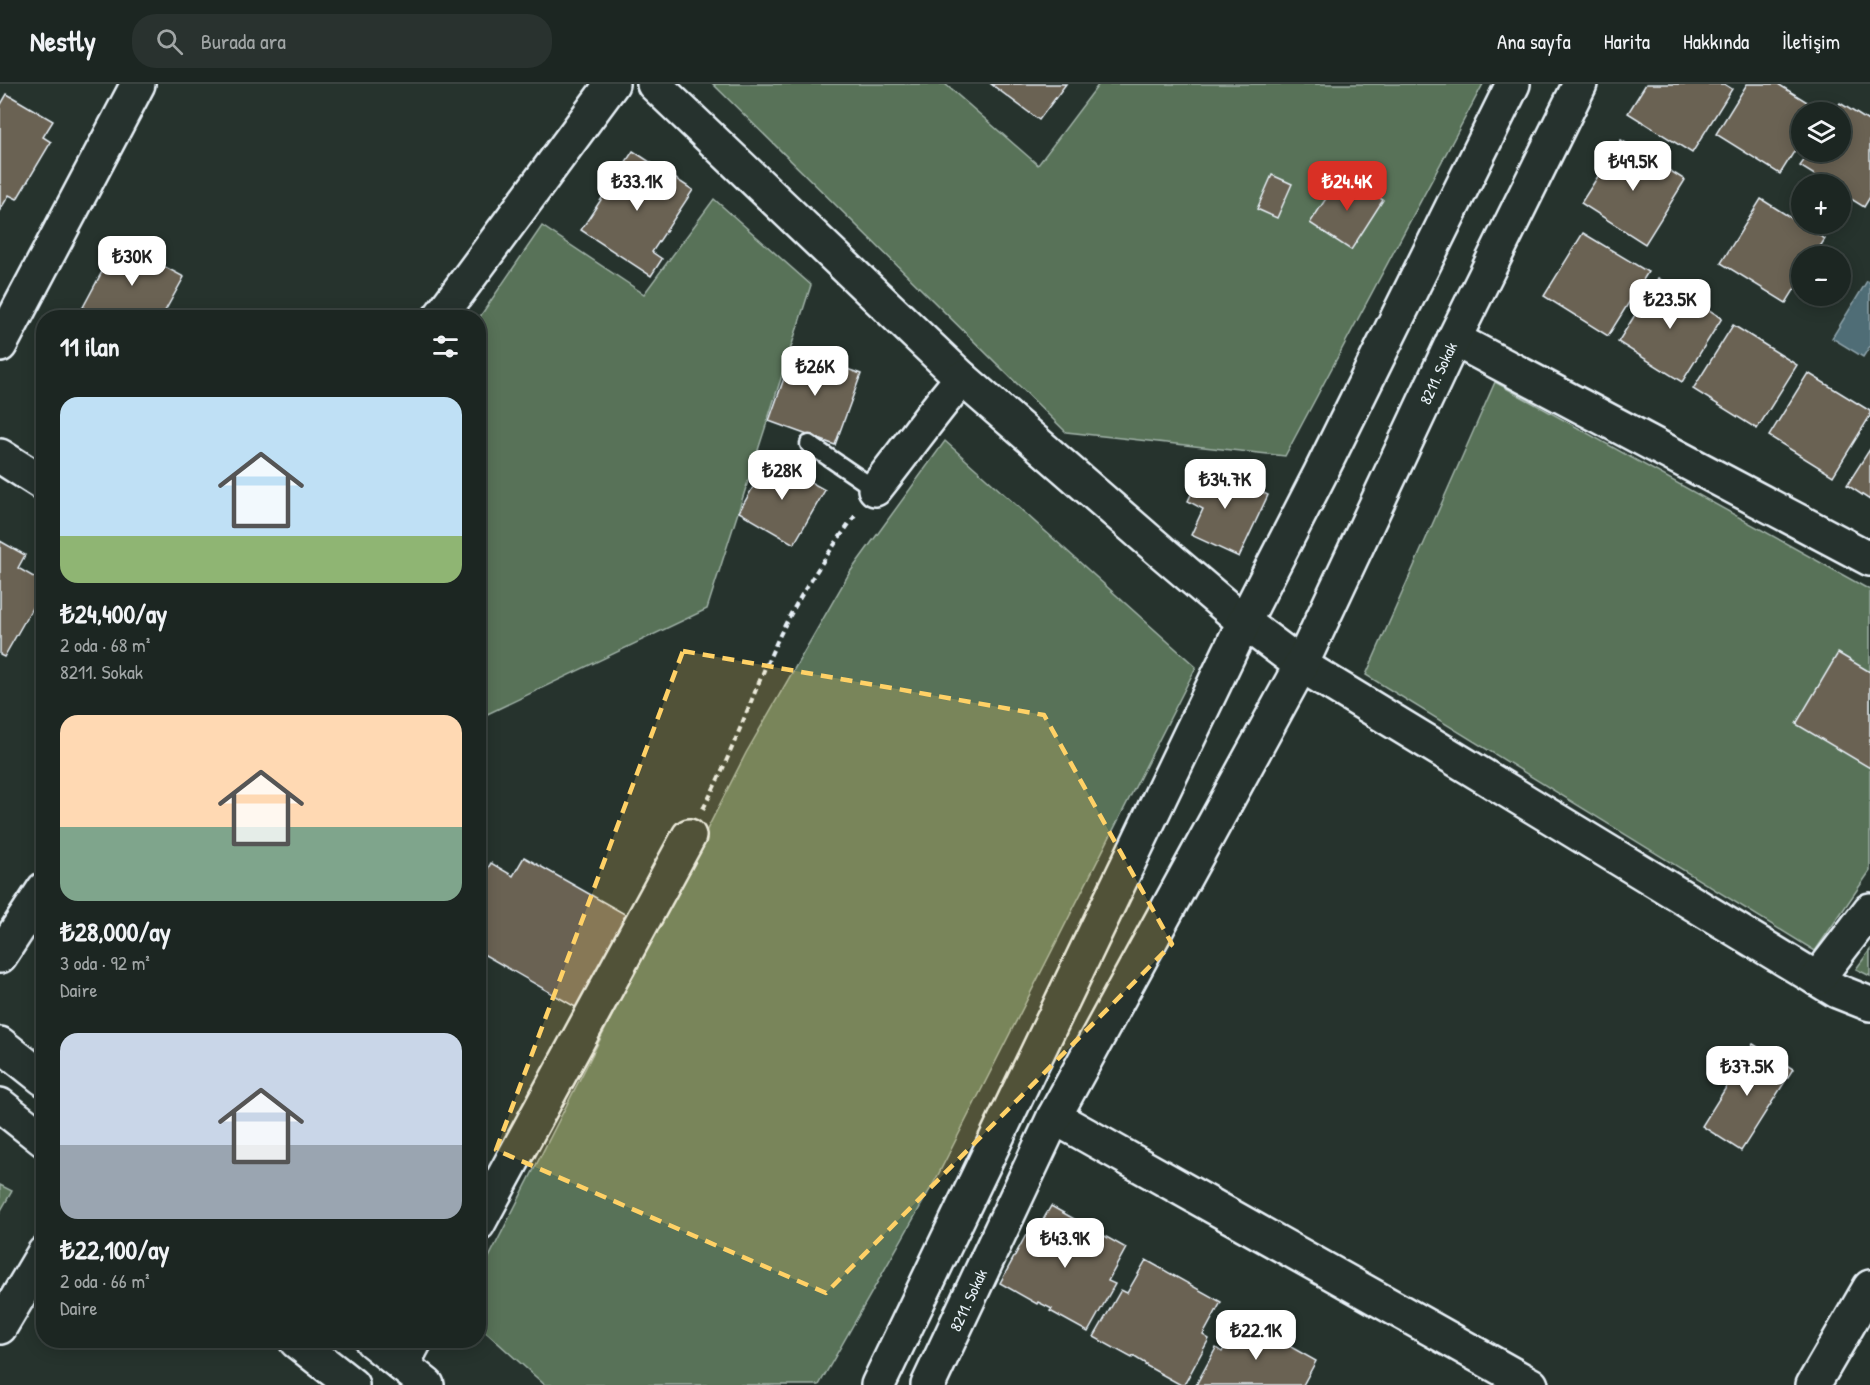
<!DOCTYPE html>
<html lang="tr">
<head>
<meta charset="utf-8">
<style>
  :root { --surface:#1c2622; --page:#29322f; --text:#f1f3f6; --muted:#a0a5a5; --line:#3a4340; --accent:#d93025 }
  body { margin:0; font-family:"Patrick Hand",sans-serif; background:var(--page); color:var(--text); height:100vh; display:flex; flex-direction:column; font-size:22px; white-space:nowrap }
  * { box-sizing:border-box; margin:0 }
  p { font-size:20px; color:var(--muted) }
  .icon { flex:none; width:33px; height:33px; fill:none; stroke:currentColor; stroke-width:2; stroke-linecap:round; stroke-linejoin:round }
  .map { position:relative; flex:1; overflow:hidden }
  .side { position:absolute; left:36px; top:226px; width:450px; height:1038px; display:flex; flex-direction:column; background:var(--surface); border-radius:24px; box-shadow:0 3px 15px #0003,0 0 0 2px var(--line) }
  .side>* { flex:none }
  .fabs { position:absolute; left:1791px; top:18px; display:grid; gap:12px }
  .fabs a { display:grid; place-items:center; width:60px; height:60px; border-radius:50%; background:var(--surface); box-shadow:0 3px 15px #0003,0 0 0 2px var(--line); font-size:30px }
  .price { position:absolute; translate:-50% -51px; padding:0 14px; border-radius:12px; background:#fff; color:#222; font-size:20px; line-height:39px; filter:drop-shadow(0 2px 3px #0008) }
  .price::after { content:''; position:absolute; left:50%; top:36px; width:18px; height:14px; margin-left:-9px; background:inherit; clip-path:polygon(0 0,100% 0,50% 100%) }
  .price.on { background:var(--accent); color:#fff }
  ul { padding:0; list-style:none }
  li { display:grid; align-content:center; gap:12px; height:318px; padding:0 24px }
  li span { display:grid; place-items:center; height:186px; border-radius:18px; color:#555 }
  li>.icon { margin-inline-start:auto }
  span .icon { width:108px; height:108px; fill:#fffc; stroke-width:1 }
  li b { font-size:26px }
  h2 { display:flex; justify-content:space-between; align-items:center; height:72px; padding:0 24px; font-size:26px }
  header { display:flex; align-items:center; gap:36px; box-sizing:border-box; height:84px; padding:0 30px; background:var(--surface); border-bottom:2px solid var(--line) }
  header strong { font-size:28px }
  nav { display:flex; gap:33px; margin-inline-start:auto; font-size:21px }
  .search { width:420px; height:54px; background:var(--page); display:flex; align-items:center; gap:15px; box-sizing:border-box; padding:0 21px; border-radius:24px; color:var(--muted); font-size:22px }
  .map>svg:first-child { display:block }
  .green { fill:#597258; stroke:#a0b2a8; stroke-width:1.5 }
  .water { fill:#506d76; stroke:#8da2aa; stroke-width:1.5 }
  .building { fill:#6b6253; stroke:#e8f1f8; stroke-width:1.5 }
  .lines { fill:none; stroke-linecap:round; stroke-linejoin:round }
  .service-casing { stroke:#e8f1f8; stroke-width:21 }
  .minor-casing { stroke:#e8f1f8; stroke-width:38 }
  .tertiary-casing { stroke:#e8f1f8; stroke-width:38 }
  .path { stroke:#e8f1f8; stroke-width:4; stroke-dasharray:6 4.5; stroke-linecap:butt }
  .service { stroke:#26332d; stroke-width:16 }
  .minor { stroke:#26332d; stroke-width:33 }
  .tertiary { stroke:#26332d; stroke-width:33 }
  .marked { fill:#ffd166; fill-opacity:0.2; stroke:#ffd166; stroke-width:4.5; stroke-dasharray:12 8; stroke-linejoin:round }
  .labels { text-anchor:middle; stroke-width:5; stroke-linejoin:round; paint-order:stroke }
  .street-label { font-size:16px; fill:#e8f1f8; stroke:#26332d }
</style>
</head>
<body>
<header>
<strong>Nestly</strong>
<div class="search"><svg class="icon" aria-label="search" viewBox="0 0 24 24"><circle cx="10" cy="10" r="6"/><path d="M15 15l6 6"/></svg>Burada ara</div>
<nav><a>Ana sayfa</a><a>Harita</a><a>Hakkında</a><a>İletişim</a></nav>
</header>
<div class="map">
<svg width="1870" height="1301" viewBox="0 0 1870 1301">
  <rect width="100%" height="100%" fill="#26332d"/>
  <filter id="ink" filterUnits="userSpaceOnUse"><feTurbulence type="fractalNoise" baseFrequency=".0167" numOctaves="2"/><feDisplacementMap in="SourceGraphic" scale="12" xChannelSelector="R" yChannelSelector="G"/><feConvolveMatrix kernelMatrix="1 2 1 2 8 2 1 2 1" color-interpolation-filters="sRGB"/></filter>
  <g filter="url(#ink)">
    <!-- green -->
    <g class="green">
      <path d="M713,0H945L1038,81L1099,0H1483L1285,372L1066,348Z"/>
      <path d="M714,115L811,201L707,525L479,634V234L542,142L644,210Z"/>
      <path d="M1495,298L1870,506V787L1815,867L1366,591Z"/>
      <path d="M945,357L1196,583L936,1095L819,1301H545L479,1242L478,1195L746,669L850,488Z"/>
      <path d="M1870,866V892L1856,885Z"/>
      <path d="M0,1101L12,1107L0,1128Z"/>
    </g>
    <!-- water -->
    <path class="water" d="M1867,197L1870,199V262L1863,273L1832,254Z"/>
    <!-- building -->
    <g class="building">
      <path d="M991,0H1066L1039,36Z"/>
      <path d="M1646,0H1724L1732,5L1692,69L1628,29Z"/>
      <path d="M1747,0H1778L1820,26L1818,28H1802V55L1780,90L1716,50Z"/>
      <path d="M7,10L53,37L43,53L51,58L17,115L9,111L0,126V22Z"/>
      <path d="M1840,19L1870,38V113L1864,123L1840,108V100H1829L1800,82L1810,68H1840V28H1834Z"/>
      <path d="M1621,56L1685,96L1645,160L1581,119Z"/>
      <path d="M633,67L693,106L652,168L662,175L651,192L581,146Z"/>
      <path d="M1342,90L1383,116L1351,166L1310,139Z"/>
      <path d="M1272,91L1292,100L1277,134L1257,125Z"/>
      <path d="M1761,115L1825,155L1814,172H1802V193L1786,219L1721,179Z"/>
      <path d="M1583,149L1648,188L1608,252L1544,212Z"/>
      <path d="M118,158L184,193L161,234H94L81,227Z"/>
      <path d="M1658,194L1722,234L1682,298L1618,258Z"/>
      <path d="M1733,241L1797,281L1757,345L1693,305Z"/>
      <path d="M794,266L861,290L835,361L769,337Z"/>
      <path d="M1808,289L1870,327V332L1833,392L1769,352Z"/>
      <path d="M1870,365V416L1847,401Z"/>
      <path d="M769,375L825,406L794,460L739,428Z"/>
      <path d="M1205,381L1268,411L1239,473L1191,451L1203,425L1188,417Z"/>
      <path d="M0,457L25,471L18,484L44,499V503L4,573L0,571Z"/>
      <path d="M1838,569L1870,588V684L1796,640Z"/>
      <path d="M524,773L630,833L577,924L478,867V801L491,779L513,792Z"/>
      <path d="M1753,960L1793,985L1741,1067L1702,1042Z"/>
      <path d="M1051,1122L1126,1164L1108,1197L1115,1200L1088,1248L1050,1227L1052,1225L1038,1218L1037,1220L1000,1199L1026,1151L1032,1155Z"/>
      <path d="M1146,1176L1221,1218L1203,1251L1209,1255L1184,1301H1181L1145,1281L1146,1280L1133,1272L1132,1274L1094,1253L1121,1206L1127,1209Z"/>
      <path d="M1241,1235L1316,1277L1303,1301H1196L1216,1264L1222,1268Z"/>
    </g>
    <g class="lines">
      <!-- service casing -->
      <g class="service-casing">
        <path id="service" d="M809,360L875,405"/>
      </g>
      <!-- minor casing -->
      <g class="minor-casing">
        <g id="minor">
          <path d="M654,0L962,294L1163,469L1244,538L1301,581L1837,907L1870,920"/>
          <path d="M439,234L612,0"/>
          <path d="M1454,255L1870,475"/>
          <path d="M0,261L138,0"/>
          <path d="M0,372L44,400"/>
          <path d="M875,405C905,368 931,330 962,294"/>
          <path d="M0,872L44,805"/>
          <path d="M1817,895L1870,826"/>
          <path d="M1054,1033L1531,1301"/>
          <path d="M478,1140L689,752"/>
          <path d="M0,1243L44,1169"/>
          <path d="M402,1281L415,1257"/>
          <path d="M1813,1301L1870,1203"/>
        </g>
      </g>
      <!-- tertiary casing -->
      <g class="tertiary-casing">
        <g id="tertiary">
          <path d="M0,960L44,995"/>
          <path d="M0,1021L44,1056"/>
          <path d="M296,1257L352,1301"/>
          <path d="M372,1257L427,1301"/>
          <path d="M878,1301L1244,538L1320,390L1513,0"/>
          <path d="M928,1301L1054,1033L1301,581L1454,255L1580,0"/>
        </g>
      </g>
      <!-- path -->
      <path class="path" d="M703,725C733,669 752,610 779,553C800,509 828,469 857,429"/>
      <!-- service -->
      <use href="#service" class="service"/>
      <!-- minor -->
      <use href="#minor" class="minor"/>
      <!-- tertiary -->
      <use href="#tertiary" class="tertiary"/>
    </g>
  </g>
  <!-- marked area -->
  <path class="marked" d="M683,567L1044,631L1172,860L826,1209L496,1066Z"/>
  <g class="labels">
    <!-- street labels -->
    <g class="street-label">
      <text transform="translate(1438 289) rotate(-65)" y="6">8211. Sokak</text>
      <text transform="translate(968 1216) rotate(-65)" y="6">8211. Sokak</text>
    </g>
  </g>
</svg>
<div class="fabs">
<a><svg class="icon" aria-label="layers" viewBox="0 0 24 24"><path d="M12 4l9 5-9 5-9-5zM3 14l9 5 9-5"/></svg></a>
<a>+</a>
<a>−</a>
</div>
<b class="price" style="left:1633px;top:108px">₺49.5K</b>
<b class="price" style="left:637px;top:128px">₺33.1K</b>
<b class="price on" style="left:1347px;top:128px">₺24.4K</b>
<b class="price" style="left:132px;top:203px">₺30K</b>
<b class="price" style="left:1670px;top:246px">₺23.5K</b>
<b class="price" style="left:815px;top:313px">₺26K</b>
<b class="price" style="left:782px;top:417px">₺28K</b>
<b class="price" style="left:1225px;top:426px">₺34.7K</b>
<b class="price" style="left:1747px;top:1013px">₺37.5K</b>
<b class="price" style="left:1065px;top:1185px">₺43.9K</b>
<b class="price" style="left:1256px;top:1277px">₺22.1K</b>
<section class="side">
<h2>11 ilan<svg class="icon" aria-label="filters" viewBox="0 0 24 24"><path d="M4 7h16M4 17h16"/><circle cx="9" cy="7" r="2"/><circle cx="15" cy="17" r="2"/></svg></h2>
<ul>
<li><span style="background:linear-gradient(#bfe0f5 75%,#8fb573 0)"><svg class="icon" aria-label="home" viewBox="0 0 24 24"><path d="M3 11l9-7 9 7M6 9v11h12V9"/></svg></span><div><b>₺24,400/ay</b><p>2 oda · 68 m²</p><p>8211. Sokak</p></div></li>
<li><span style="background:linear-gradient(#ffd9b3 60%,#7fa58c 0)"><svg class="icon" aria-label="home" viewBox="0 0 24 24"><path d="M3 11l9-7 9 7M6 9v11h12V9"/></svg></span><div><b>₺28,000/ay</b><p>3 oda · 92 m²</p><p>Daire</p></div></li>
<li><span style="background:linear-gradient(#c9d6e8 60%,#9aa5b1 0)"><svg class="icon" aria-label="home" viewBox="0 0 24 24"><path d="M3 11l9-7 9 7M6 9v11h12V9"/></svg></span><div><b>₺22,100/ay</b><p>2 oda · 66 m²</p><p>Daire</p></div></li>
</ul>
</section>
</div>
</body>
</html>
